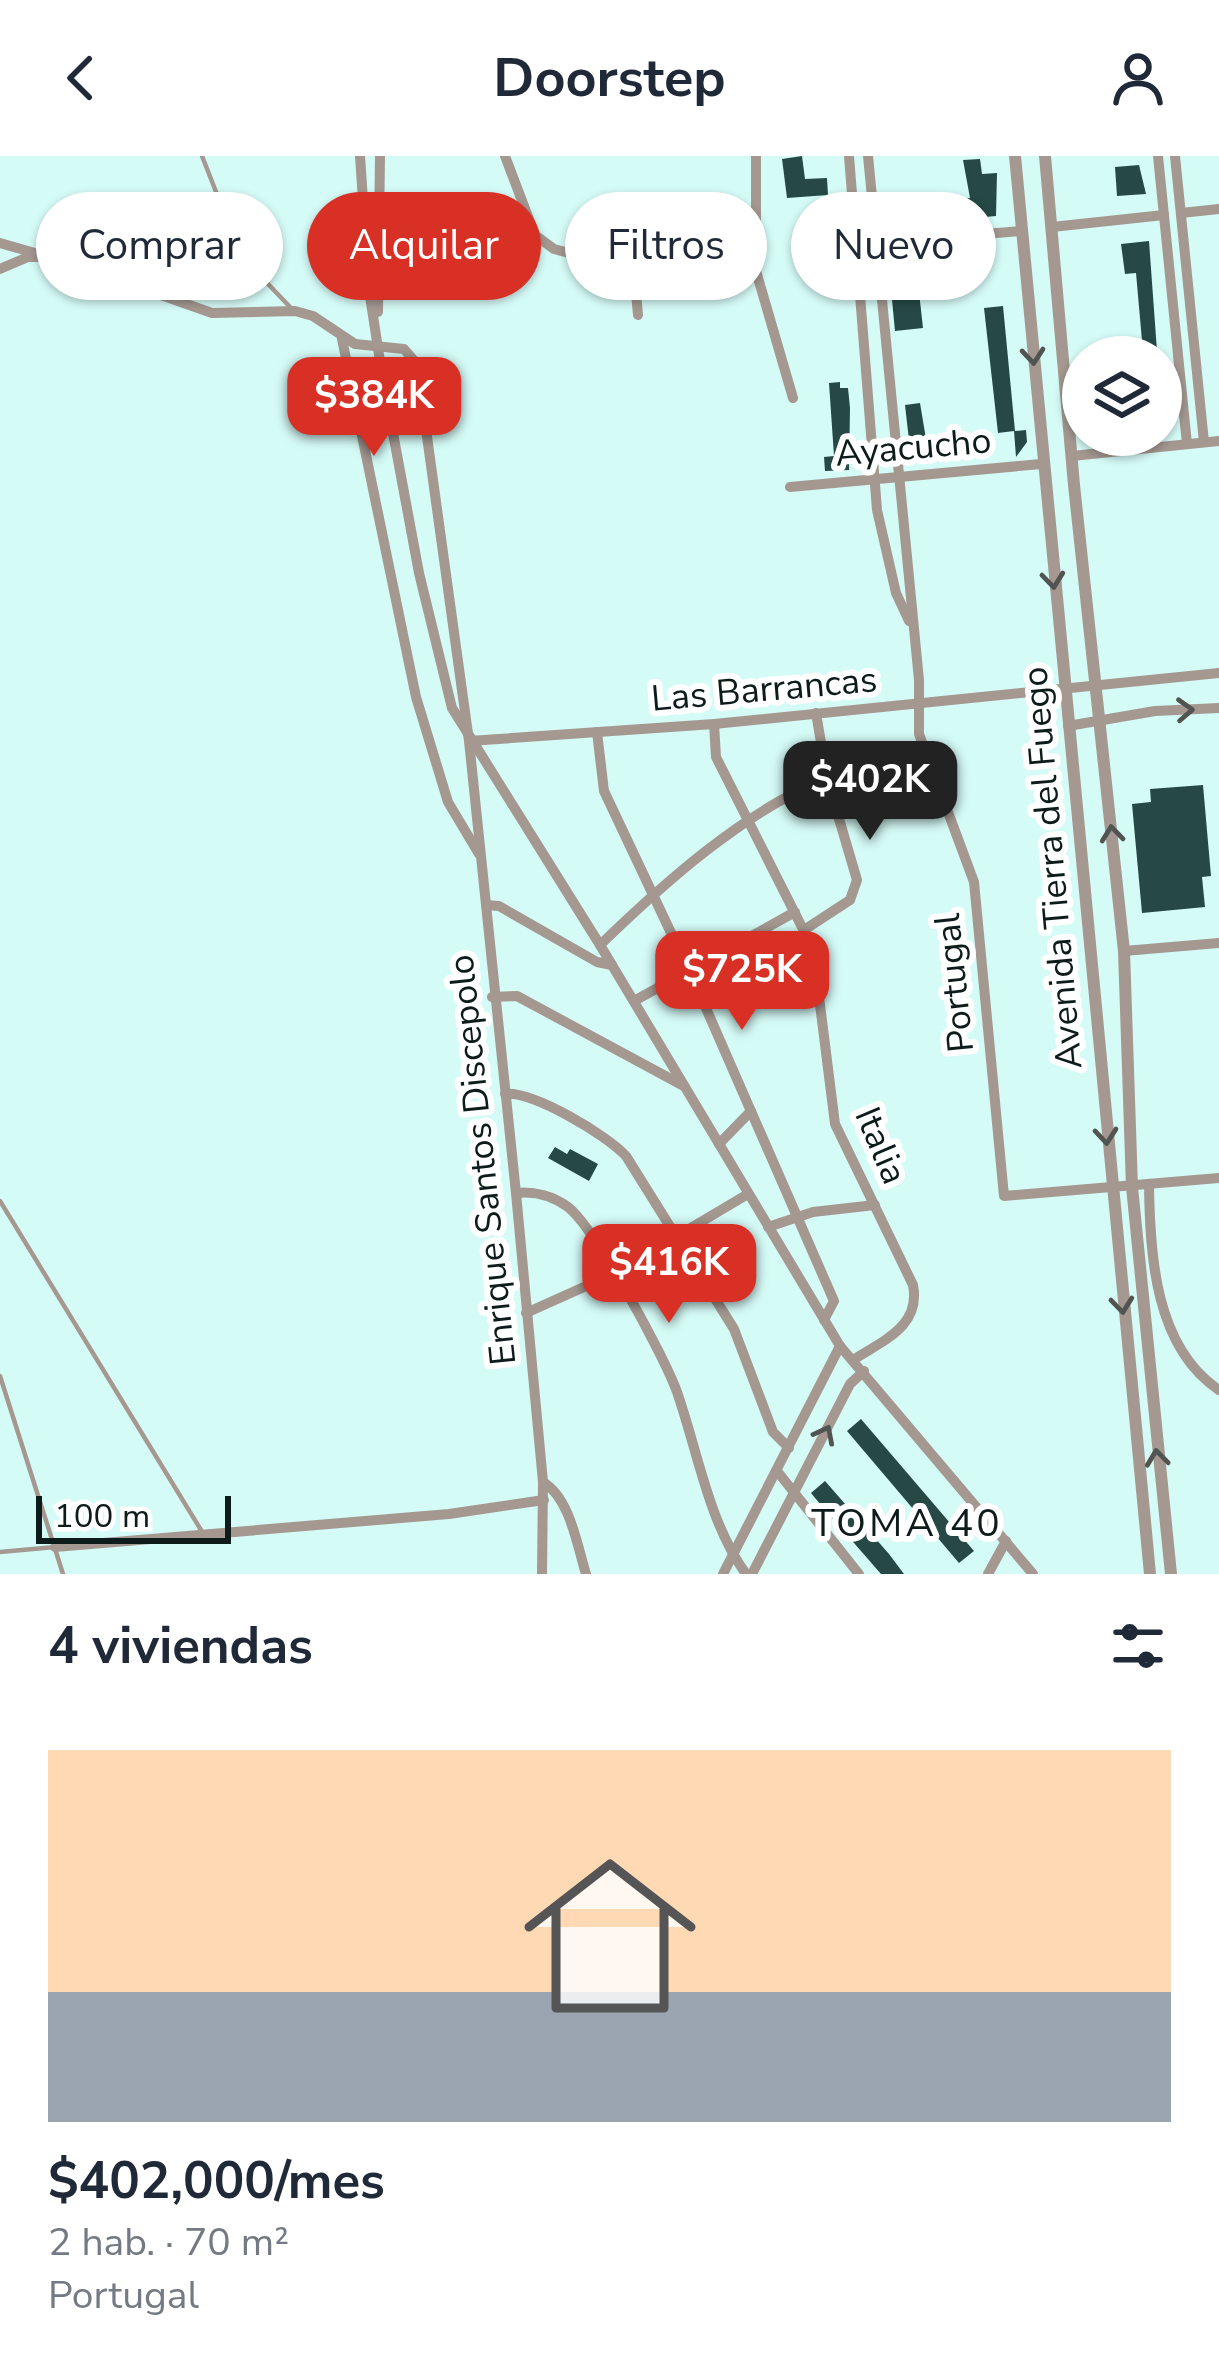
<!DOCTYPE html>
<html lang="es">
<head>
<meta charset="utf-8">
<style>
  :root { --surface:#fff; --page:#f2f2f3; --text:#1f2937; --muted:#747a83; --line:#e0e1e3; --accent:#d93025 }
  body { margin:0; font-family:"Nunito Sans",sans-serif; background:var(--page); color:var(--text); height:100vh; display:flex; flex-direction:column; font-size:45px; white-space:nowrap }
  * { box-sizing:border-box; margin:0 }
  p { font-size:39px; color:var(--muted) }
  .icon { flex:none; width:66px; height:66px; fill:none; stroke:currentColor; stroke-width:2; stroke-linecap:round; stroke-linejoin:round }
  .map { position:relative; height:1418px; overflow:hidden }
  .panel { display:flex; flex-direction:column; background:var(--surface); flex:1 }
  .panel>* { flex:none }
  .banner { position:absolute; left:36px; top:36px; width:1149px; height:108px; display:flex; gap:24px }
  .buttons { position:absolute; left:1062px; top:180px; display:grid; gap:24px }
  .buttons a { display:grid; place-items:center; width:120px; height:120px; border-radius:50%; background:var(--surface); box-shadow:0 3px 9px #0004; font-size:60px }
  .scale { position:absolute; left:36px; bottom:30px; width:195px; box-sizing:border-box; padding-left:12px; border:6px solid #0d1c1a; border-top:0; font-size:33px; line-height:42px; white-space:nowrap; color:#0d1c1a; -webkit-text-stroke:9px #fff; paint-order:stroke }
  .price { position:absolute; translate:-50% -102px; padding:0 27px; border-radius:24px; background:var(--accent); color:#fff; font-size:39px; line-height:78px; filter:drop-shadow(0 3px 6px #0008) }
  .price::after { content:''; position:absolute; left:50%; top:72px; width:36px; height:27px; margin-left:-18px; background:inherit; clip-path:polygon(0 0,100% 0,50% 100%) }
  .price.active { background:#222; color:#fff }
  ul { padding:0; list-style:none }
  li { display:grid; align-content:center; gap:24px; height:636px; padding:0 48px }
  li+li { border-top:3px solid var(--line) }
  li span { display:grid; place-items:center; height:372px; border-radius:0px; color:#555 }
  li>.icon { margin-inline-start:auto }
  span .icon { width:216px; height:216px; fill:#fffc; stroke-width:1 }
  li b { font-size:51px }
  h2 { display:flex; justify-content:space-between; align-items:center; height:144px; padding:0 48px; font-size:51px }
  .pill { padding:0 42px; border-radius:54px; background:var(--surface); box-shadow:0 3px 9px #0004; font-size:42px; line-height:108px }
  .pill.active { background:var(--accent); color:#fff }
  header { display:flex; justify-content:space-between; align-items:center; height:156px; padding:0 48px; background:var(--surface); font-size:54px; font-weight:700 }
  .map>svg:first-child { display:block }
  .building { fill:#264946 }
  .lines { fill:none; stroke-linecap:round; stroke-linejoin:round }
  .service { stroke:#a49891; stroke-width:4.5 }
  .minor { stroke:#a49891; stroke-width:10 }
  .tertiary { stroke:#a49891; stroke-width:12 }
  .oneway { stroke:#515450 }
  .labels { text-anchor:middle; stroke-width:12; stroke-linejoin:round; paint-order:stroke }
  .street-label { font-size:36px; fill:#0d1c1a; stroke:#fff }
  .neighbourhood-label { font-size:39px; letter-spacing:3px; fill:#0d1c1a; stroke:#fff }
</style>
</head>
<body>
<header><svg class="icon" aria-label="back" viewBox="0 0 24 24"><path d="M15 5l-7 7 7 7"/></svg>Doorstep<svg class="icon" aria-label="person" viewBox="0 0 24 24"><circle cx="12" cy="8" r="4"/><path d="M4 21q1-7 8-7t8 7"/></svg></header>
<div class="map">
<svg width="1219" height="1418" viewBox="0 0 1219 1418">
  <rect width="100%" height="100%" fill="#d5fbf7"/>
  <!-- building -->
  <g class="building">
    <path d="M802,0L805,23L827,22L828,39L787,42L782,3Z"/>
    <path d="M980,3L982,18L997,17L996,60L974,62V54L951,56L952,66L939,68L937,45L970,42L963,4Z"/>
    <path d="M1139,9L1146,38L1117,40L1115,11Z"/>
    <path d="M1149,85L1157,195L1143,196L1136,117L1125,118L1121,88Z"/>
    <path d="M675,96L677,115L669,116L672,134L646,138L644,123L656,121L653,98Z"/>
    <path d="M933,113V117L944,116L945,134L919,136L923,172L895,175L890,123L920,120V114Z"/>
    <path d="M1003,150L1015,275L1026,274L1027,286L1016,301L1014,275L998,277L984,152Z"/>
    <path d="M840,226V232H848L850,252L849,314L825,315L824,301L834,300L829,227Z"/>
    <path d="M920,247L929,301L911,302L905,249Z"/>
    <path d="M1203,629L1211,720L1202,721L1205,751L1142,757L1132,648L1151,646L1150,633Z"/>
    <path d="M555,991L567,998L570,993L598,1008L589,1025L548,1002Z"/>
    <path d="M664,1107L676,1112L684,1123L645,1146L636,1126Z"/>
    <path d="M861,1263L974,1395L959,1407L847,1275Z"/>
    <path d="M825,1325L889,1398L904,1418H881L820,1348L811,1337Z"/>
  </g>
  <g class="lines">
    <!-- service -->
    <g class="service">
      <path d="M202,0L220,46L242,78L250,109L291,152"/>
      <path d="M0,1045L201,1374"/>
      <path d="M0,1220L63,1418"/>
      <path d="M0,1396L55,1391"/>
    </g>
    <!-- minor -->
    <g class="minor">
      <path d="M360,0L369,134L382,218L419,417L452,552L600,789L840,1190L1033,1418"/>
      <path d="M505,0L535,79L554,93L625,112L636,137L638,159"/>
      <path d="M756,0V115L793,242"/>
      <path d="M849,0L877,354L896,437L909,465"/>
      <path d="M868,0L919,524V578L974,726L1004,1040L1219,1022"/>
      <path d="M1158,0L1187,288"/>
      <path d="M1175,0L1204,286"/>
      <path d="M1181,57L1219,53"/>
      <path d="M1052,71L1164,59"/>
      <path d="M0,87L35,97"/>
      <path d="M875,87L1022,75"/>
      <path d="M0,113L28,101H53L212,157L295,155L313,160L355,188L404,193L417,208L469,585L516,1037L543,1326L542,1418"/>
      <path d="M378,156L380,0"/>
      <path d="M342,183L416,541L448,646L479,698"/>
      <path d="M1072,300L1219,285"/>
      <path d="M790,331L1041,308"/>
      <path d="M714,568L716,601L813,793L835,968L913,1129C921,1170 884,1184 853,1204"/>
      <path d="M1068,570L1155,555L1219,552"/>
      <path d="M597,576L604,635L698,834L834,1145L824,1164"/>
      <path d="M469,585L714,568L1219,517"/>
      <path d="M486,749L499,750L597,806L612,809"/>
      <path d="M804,774L850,744L857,724L827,622L816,557"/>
      <path d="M600,789C664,727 744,655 827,622"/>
      <path d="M1124,795L1219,787"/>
      <path d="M492,841L517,840L682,929"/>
      <path d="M634,845L795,756"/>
      <path d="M505,938C533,935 607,979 626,1000L734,1173L773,1276L789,1292"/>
      <path d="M719,988L751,955"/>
      <path d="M1149,1029C1150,1100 1155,1191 1219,1234"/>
      <path d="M516,1037C534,1035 553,1040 568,1051C595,1072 664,1200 677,1236C698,1296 708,1365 746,1418"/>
      <path d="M768,1071L813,1056L875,1049"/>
      <path d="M526,1157L613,1118L748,1038"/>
      <path d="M777,1315L859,1418"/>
      <path d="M543,1326C570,1342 577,1389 586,1418"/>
      <path d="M55,1391L449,1358L544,1344"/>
      <path d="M723,1418L840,1190"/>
      <path d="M752,1418L850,1228L864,1215"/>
      <path d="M988,1418L1006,1385"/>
    </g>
    <!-- tertiary -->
    <g class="tertiary">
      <path d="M1015,0L1150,1418"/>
      <path d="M1045,0L1074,329L1124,795L1132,1031L1171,1418"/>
    </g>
  </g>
  <!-- one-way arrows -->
  <defs><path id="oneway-chevron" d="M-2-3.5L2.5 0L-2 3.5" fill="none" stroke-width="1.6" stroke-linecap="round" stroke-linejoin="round" transform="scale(3)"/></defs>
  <g class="oneway">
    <use href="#oneway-chevron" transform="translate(1033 200) rotate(85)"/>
    <use href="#oneway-chevron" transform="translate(1053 424) rotate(84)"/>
    <use href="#oneway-chevron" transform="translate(1185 554) rotate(-3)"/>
    <use href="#oneway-chevron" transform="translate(1112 678) rotate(-96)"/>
    <use href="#oneway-chevron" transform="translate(1106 980) rotate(85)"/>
    <use href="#oneway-chevron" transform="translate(1122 1149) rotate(84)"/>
    <use href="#oneway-chevron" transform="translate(825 1278) rotate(-63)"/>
    <use href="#oneway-chevron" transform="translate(1157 1302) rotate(-97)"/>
  </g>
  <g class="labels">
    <!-- street labels -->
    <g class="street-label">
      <text transform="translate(913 290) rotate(-5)" y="13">Ayacucho</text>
      <text transform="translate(764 532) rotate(-5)" y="13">Las Barrancas</text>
      <text transform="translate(1051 712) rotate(-95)" y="13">Avenida Tierra del Fuego</text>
      <text transform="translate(953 827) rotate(-96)" y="13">Portugal</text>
      <text transform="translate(882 989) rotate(67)" y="13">Italia</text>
      <text transform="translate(481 1004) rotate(-96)" y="13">Enrique Santos Discepolo</text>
    </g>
    <!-- neighbourhood labels -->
    <g class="neighbourhood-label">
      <text x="907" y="1380">TOMA 40</text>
    </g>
  </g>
</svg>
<div class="buttons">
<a><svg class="icon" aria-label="layers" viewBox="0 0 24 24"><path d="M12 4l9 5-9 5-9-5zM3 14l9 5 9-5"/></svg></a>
</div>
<div class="scale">100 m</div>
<b class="price" style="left:374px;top:303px">$384K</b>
<b class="price active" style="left:870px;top:687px">$402K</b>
<b class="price" style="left:742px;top:877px">$725K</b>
<b class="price" style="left:669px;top:1170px">$416K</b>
<div class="banner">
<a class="pill">Comprar</a>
<a class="pill active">Alquilar</a>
<a class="pill">Filtros</a>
<a class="pill">Nuevo</a>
</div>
</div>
<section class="panel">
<h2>4 viviendas<svg class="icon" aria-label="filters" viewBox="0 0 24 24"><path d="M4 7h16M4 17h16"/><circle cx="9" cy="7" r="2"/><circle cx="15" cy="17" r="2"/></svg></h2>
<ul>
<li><span style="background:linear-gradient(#ffd9b3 65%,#9aa5b1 0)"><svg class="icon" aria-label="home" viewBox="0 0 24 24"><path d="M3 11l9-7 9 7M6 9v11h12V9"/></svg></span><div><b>$402,000/mes</b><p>2 hab. · 70 m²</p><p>Portugal</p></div></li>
</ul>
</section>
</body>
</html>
